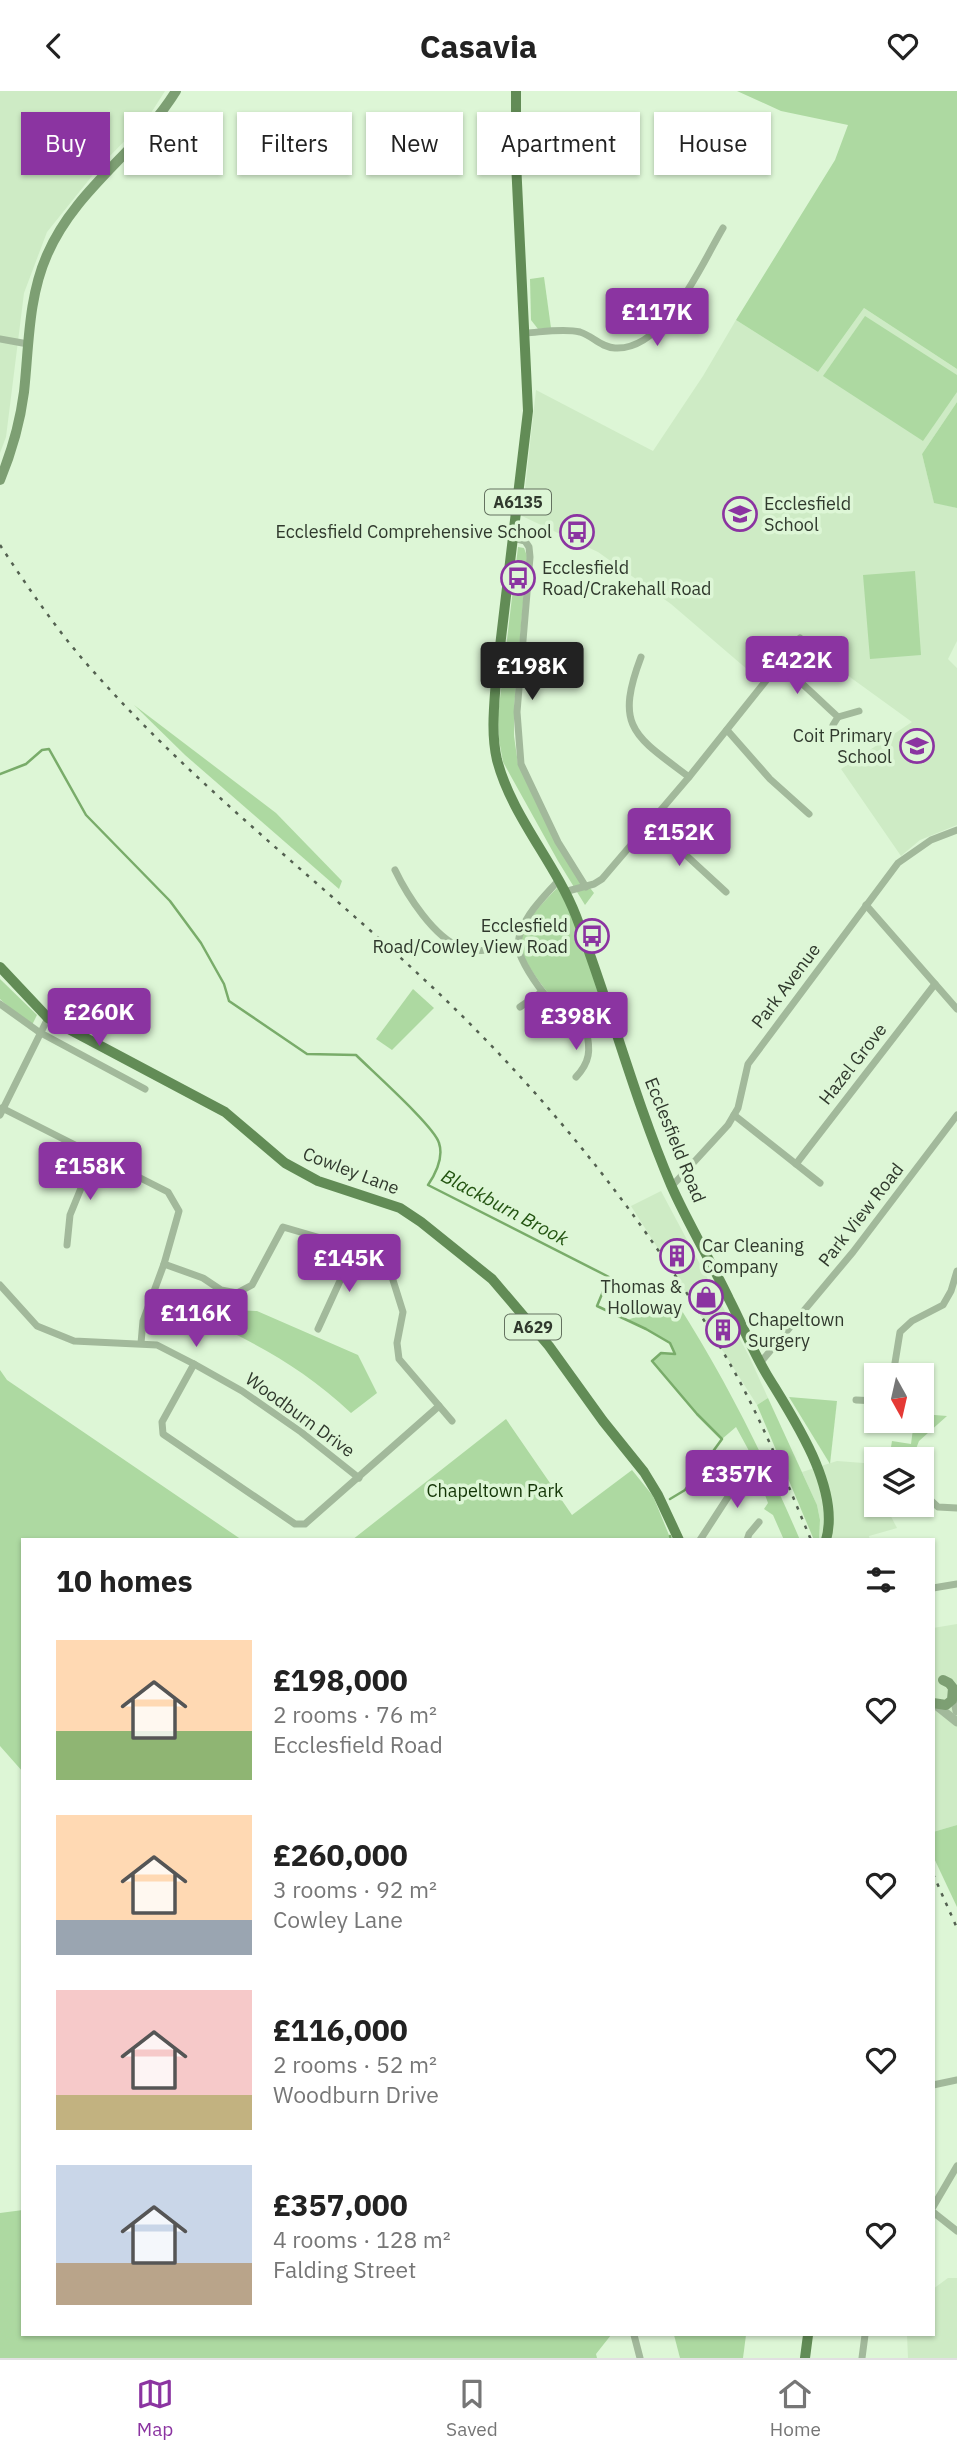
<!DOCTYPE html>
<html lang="en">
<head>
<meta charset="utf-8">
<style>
  :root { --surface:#fff; --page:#f6f6f6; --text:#222; --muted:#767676; --line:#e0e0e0; --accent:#8b34a1 }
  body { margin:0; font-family:"IBM Plex Sans",sans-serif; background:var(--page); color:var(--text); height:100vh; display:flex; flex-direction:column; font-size:26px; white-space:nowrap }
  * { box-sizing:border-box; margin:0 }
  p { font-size:23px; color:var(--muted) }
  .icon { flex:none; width:38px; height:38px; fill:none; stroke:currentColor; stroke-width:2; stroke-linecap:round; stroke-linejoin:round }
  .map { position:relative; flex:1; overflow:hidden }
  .panel { position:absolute; left:21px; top:1447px; width:914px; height:798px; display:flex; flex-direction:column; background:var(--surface); border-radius:0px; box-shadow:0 2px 5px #0004 }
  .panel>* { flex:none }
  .banner { position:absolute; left:21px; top:21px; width:915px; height:63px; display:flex; gap:14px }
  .needle { width:46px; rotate:172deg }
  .fabs { position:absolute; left:864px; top:1272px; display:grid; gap:14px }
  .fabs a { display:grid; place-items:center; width:70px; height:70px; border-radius:0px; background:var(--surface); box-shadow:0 2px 5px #0004; font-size:35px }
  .price { position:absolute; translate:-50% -60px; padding:0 16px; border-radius:7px; background:var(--accent); color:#fff; font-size:23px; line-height:46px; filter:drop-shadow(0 2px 4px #0008) }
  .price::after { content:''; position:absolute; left:50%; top:42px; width:21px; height:16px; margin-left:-10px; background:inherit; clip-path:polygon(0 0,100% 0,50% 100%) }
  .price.active { background:#222; color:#fff }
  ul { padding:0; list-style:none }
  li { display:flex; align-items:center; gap:21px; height:175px; padding:0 35px }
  li span { display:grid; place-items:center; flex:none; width:196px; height:140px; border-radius:0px; color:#555 }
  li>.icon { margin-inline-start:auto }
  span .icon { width:84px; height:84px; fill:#fffc; stroke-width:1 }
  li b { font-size:30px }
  h2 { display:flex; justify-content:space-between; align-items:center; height:84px; padding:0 35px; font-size:30px }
  .chip { padding:0 24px; border-radius:0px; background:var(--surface); box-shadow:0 2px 5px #0004; font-size:24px; line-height:63px }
  .chip.active { background:var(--accent); color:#fff }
  header { display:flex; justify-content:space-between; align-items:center; height:91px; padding:0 35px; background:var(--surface); font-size:32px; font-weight:700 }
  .menu { display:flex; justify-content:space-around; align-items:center; height:98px; border-top:2px solid var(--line); background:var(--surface); font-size:19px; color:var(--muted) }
  .menu a { display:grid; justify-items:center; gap:4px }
  .menu .active { color:var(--accent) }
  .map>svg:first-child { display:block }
  .built { fill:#ceebc5 }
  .green { fill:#add9a1 }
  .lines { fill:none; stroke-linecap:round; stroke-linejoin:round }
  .stream { stroke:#79ac6a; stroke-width:2.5 }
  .minor { stroke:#a2b99b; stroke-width:7 }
  .tertiary { stroke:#a2b99b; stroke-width:9 }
  .secondary { stroke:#7d9f73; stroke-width:10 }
  .primary { stroke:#628c56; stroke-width:10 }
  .rail { stroke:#546151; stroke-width:2.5; stroke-dasharray:3.5 7; stroke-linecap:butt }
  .labels { text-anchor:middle; stroke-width:7; stroke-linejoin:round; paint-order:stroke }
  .shield { fill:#ddf6d6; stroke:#647260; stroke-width:2 }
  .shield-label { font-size:16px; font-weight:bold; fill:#30392d }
  .poi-label { font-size:18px; fill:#30392d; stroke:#ddf6d6; text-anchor:start }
  .street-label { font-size:18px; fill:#30392d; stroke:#ddf6d6 }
  .park-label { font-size:18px; fill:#133506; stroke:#ddf6d6 }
  .water-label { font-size:19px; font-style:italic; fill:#235411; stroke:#ddf6d6 }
</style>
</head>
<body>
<header><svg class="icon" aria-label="back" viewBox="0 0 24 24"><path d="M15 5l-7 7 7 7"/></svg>Casavia<svg class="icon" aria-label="heart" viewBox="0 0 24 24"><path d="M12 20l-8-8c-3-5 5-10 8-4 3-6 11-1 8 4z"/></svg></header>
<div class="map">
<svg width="957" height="2267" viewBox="0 0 957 2267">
  <rect width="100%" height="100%" fill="#ddf6d6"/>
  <!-- built -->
  <g class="built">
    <path d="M0,0H165L149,25L100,75L47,141L24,202L6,346L0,362Z"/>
    <path d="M864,217L957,278V311L922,363L934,411L957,417V550L948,568L957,577V734L920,749L901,765L841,678L912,631L796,547L762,591L671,513L598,461L522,425L536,299L653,360L703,285L736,229L818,281Z"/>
    <path d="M661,1100L749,1265L768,1307L757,1314L631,1115Z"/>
    <path d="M837,1370L877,1373V1396L873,1404H877V1414H885L897,1437L869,1445L870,1449H819L820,1429L817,1414L802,1381Z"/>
    <path d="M957,1533V1734L933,1741V1537Z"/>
    <path d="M948,2187H957V2267H908L907,2244H933V2198Z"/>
  </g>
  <!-- green -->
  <g class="green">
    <path d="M737,0H957V278L864,217L818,281L736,229L835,69L848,34L781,20Z"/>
    <path d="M544,186L551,237L538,238L531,229L530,188Z"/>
    <path d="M865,225L957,284V301L923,350L823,285Z"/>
    <path d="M957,311V417L934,412L922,363Z"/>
    <path d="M518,456L524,457L527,465L514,617V645L518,673L556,753L594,802L585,814L558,770L503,671L499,649L498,624Z"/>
    <path d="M915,480L921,564L870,568L863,484Z"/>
    <path d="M134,614L276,722L342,790L339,798L185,664Z"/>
    <path d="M558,796L571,817L610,929C602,931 591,936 584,934C568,930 521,873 521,855C520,833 544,811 558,796Z"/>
    <path d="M0,888L37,924L31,936L0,908Z"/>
    <path d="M413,898L434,917L392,959L376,948Z"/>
    <path d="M677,1212C725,1287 765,1367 800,1449H784L773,1424L764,1418L768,1412L748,1358L736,1336L722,1348L697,1323L652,1270L661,1262H675L670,1252L627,1229Z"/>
    <path d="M212,1215L233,1219L257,1220L358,1264L377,1302L351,1322C304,1278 262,1256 205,1228Z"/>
    <path d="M0,1279L7,1289L242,1449H23V1681L0,1655Z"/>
    <path d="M789,1306L837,1310L830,1373Z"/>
    <path d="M768,1307L817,1414L820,1429L819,1449H814L757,1314Z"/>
    <path d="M922,1323L947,1325L919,1350L914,1363L906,1368H889L892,1350L911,1353L914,1330H922Z"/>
    <path d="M506,1328L572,1424L632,1379L653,1405L671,1449H352Z"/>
    <path d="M957,1734V1816L933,1765V1741Z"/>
    <path d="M23,2119V2244H611L596,2263L597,2267H0V2122Z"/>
    <path d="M674,2244H746L743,2267H680Z"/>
  </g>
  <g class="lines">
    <!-- stream -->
    <g class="stream">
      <path d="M0,683L26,673L42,659L49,658L86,724L170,810L201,852L224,893L229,910L307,963L356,964C372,980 435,1036 439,1052C444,1067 436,1082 428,1094L609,1186L597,1215L646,1238L670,1252L675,1263L661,1262L652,1270L697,1323L722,1348L685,1399L670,1408"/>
      <path d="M670,1445L671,1449"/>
    </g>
    <!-- minor -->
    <g class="minor">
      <path d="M526,242C542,241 564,237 580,241C593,245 600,256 615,257C665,260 701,174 723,137"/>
      <path d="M0,248L28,253"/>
      <path d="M513,447L525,450L529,456L530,466L517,621L521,673L558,751L586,796"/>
      <path d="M641,566C614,637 635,645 689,686"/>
      <path d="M780,574C801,590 818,608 838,626L833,634"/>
      <path d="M838,626L859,620"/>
      <path d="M727,639L770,688L809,723"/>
      <path d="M651,732L726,801"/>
      <path d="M395,779C407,804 434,847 462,857C479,862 499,858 517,856"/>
      <path d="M558,790C542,808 520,828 518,853C516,872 567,938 586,939C594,939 605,933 613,931"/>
      <path d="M564,801L594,793L602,788L689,686L800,547"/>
      <path d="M866,814L957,918"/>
      <path d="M0,913L39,941L145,998"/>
      <path d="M520,916L542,901"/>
      <path d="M576,986C590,971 591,959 586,939"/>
      <path d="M2,1017L168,1101L179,1120L164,1173L143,1230L141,1252"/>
      <path d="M0,1024L48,927"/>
      <path d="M734,1024L820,1092"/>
      <path d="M796,1073L935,893"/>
      <path d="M672,1095L728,1034L738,1017L748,973L898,772L931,749L957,739"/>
      <path d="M67,1154L70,1124L95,1063"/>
      <path d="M164,1173L203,1187L221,1199L237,1202L252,1194L283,1136L355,1157L387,1170L403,1221L397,1252L399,1268L452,1330"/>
      <path d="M0,1194L37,1235L74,1250L157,1254L194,1273L242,1300L301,1341L359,1387"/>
      <path d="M318,1238L355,1157"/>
      <path d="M760,1272L853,1161L957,1024"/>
      <path d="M194,1273L162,1331L163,1343L295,1433H305L439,1315"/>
      <path d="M893,1284L900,1241L912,1230L943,1214L951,1200L957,1180"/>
      <path d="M856,1309L877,1310"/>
      <path d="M923,1402L938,1416L957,1417"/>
      <path d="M700,1449L750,1372"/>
      <path d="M747,1449L749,1443L759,1431"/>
      <path d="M933,1497L957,1493"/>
      <path d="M933,1994L957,1989"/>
      <path d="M933,2116L957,2075"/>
      <path d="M933,2121L957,2140"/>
      <path d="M634,2244L640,2267"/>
      <path d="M862,2267L865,2244"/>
    </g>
    <!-- tertiary -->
    <g class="tertiary">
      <path d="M954,1605L957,1620"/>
      <path d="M937,1615L957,1631"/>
    </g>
    <!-- secondary -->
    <g class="secondary">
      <path d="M0,389C12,360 20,332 24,301C29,255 28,207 47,164C75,98 139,60 176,0"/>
      <path d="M933,1612L946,1614L952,1609L953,1597L949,1592L943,1589"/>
    </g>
    <!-- primary -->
    <g class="primary">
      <path d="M516,0V71L528,320L496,589C494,616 491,643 497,669C512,726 555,771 576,825C610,914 634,1007 671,1094C688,1133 711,1170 729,1208C742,1233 752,1259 767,1284C793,1327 841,1397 826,1449"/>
      <path d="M0,876L48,927L225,1021L285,1072L318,1090L400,1117L421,1131L492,1188L549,1255L603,1330L644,1381L658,1404L679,1449"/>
      <path d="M805,2267L808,2244"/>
    </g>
    <!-- rail -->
    <g class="rail">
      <path d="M0,454C29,498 58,541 93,580C201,702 333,800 450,913C558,1018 650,1136 726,1266C760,1324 785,1387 811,1449"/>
      <path d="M933,1783L957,1837"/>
    </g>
  </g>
  <!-- icons -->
  <defs>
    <g id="school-ring" transform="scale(1.75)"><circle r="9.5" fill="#ddf6d6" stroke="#8b34a1" stroke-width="1.5"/><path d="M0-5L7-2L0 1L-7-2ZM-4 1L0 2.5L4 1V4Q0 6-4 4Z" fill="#8b34a1"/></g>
    <g id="bus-ring" transform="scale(1.75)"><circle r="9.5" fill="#ddf6d6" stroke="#8b34a1" stroke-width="1.5"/><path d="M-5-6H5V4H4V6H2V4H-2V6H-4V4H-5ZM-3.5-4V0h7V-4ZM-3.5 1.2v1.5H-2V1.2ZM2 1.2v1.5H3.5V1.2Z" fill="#8b34a1"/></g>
    <g id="building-ring" transform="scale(1.75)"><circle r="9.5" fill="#ddf6d6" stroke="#8b34a1" stroke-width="1.5"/><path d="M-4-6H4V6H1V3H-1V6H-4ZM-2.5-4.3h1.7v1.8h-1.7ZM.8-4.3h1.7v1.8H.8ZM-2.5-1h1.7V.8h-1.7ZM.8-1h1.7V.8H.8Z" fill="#8b34a1"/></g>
    <g id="shop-ring" transform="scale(1.75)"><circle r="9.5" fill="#ddf6d6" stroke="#8b34a1" stroke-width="1.5"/><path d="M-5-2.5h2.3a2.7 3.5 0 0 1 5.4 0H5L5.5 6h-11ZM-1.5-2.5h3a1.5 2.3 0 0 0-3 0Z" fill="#8b34a1"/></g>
  </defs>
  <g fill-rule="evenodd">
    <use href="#school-ring" x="740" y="423"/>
    <use href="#bus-ring" x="577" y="441"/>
    <use href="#bus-ring" x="518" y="487"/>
    <use href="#school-ring" x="917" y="655"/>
    <use href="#bus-ring" x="592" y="845"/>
    <use href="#building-ring" x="677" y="1165"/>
    <use href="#shop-ring" x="706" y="1206"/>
    <use href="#building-ring" x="723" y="1239"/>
  </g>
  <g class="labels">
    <!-- shield labels -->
    <g class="shield">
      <rect x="485" y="398.5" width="66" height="25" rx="5"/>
      <rect x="505" y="1223.5" width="56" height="25" rx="5"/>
    </g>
    <g class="shield-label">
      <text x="518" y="417">A6135</text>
      <text x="533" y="1242">A629</text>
    </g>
    <!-- poi labels -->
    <g class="poi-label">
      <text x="764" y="419">Ecclesfield<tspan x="764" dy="21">School</tspan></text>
      <text x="552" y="447" text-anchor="end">Ecclesfield Comprehensive School</text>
      <text x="542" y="483">Ecclesfield<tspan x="542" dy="21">Road/Crakehall Road</tspan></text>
      <text x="892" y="651" text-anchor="end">Coit Primary<tspan x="892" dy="21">School</tspan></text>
      <text x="568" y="841" text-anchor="end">Ecclesfield<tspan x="568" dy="21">Road/Cowley View Road</tspan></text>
      <text x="702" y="1161">Car Cleaning<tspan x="702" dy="21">Company</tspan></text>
      <text x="682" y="1202" text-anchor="end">Thomas &amp;<tspan x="682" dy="21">Holloway</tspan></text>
      <text x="748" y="1235">Chapeltown<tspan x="748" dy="21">Surgery</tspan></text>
    </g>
    <!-- street labels -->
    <g class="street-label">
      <text transform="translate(786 895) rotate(-53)" y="6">Park Avenue</text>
      <text transform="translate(853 973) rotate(-52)" y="6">Hazel Grove</text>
      <text transform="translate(675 1049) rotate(68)" y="6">Ecclesfield Road</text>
      <text transform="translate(351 1080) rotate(21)" y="6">Cowley Lane</text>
      <text transform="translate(861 1124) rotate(-52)" y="6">Park View Road</text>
      <text transform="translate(300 1324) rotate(36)" y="6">Woodburn Drive</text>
    </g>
    <!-- park labels -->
    <g class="park-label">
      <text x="495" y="1406">Chapeltown Park</text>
    </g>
    <!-- water labels -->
    <g class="water-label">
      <text transform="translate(505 1116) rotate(28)" y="7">Blackburn Brook</text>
    </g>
  </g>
</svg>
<div class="fabs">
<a><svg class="needle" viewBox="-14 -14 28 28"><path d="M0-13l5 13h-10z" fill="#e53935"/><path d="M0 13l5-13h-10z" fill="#767676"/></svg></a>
<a><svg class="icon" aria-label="layers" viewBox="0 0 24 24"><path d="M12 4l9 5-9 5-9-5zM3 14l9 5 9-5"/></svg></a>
</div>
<b class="price" style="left:657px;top:257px">£117K</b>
<b class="price" style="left:797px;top:605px">£422K</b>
<b class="price active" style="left:532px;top:611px">£198K</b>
<b class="price" style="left:679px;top:777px">£152K</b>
<b class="price" style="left:99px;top:957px">£260K</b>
<b class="price" style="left:576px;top:961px">£398K</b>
<b class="price" style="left:90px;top:1111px">£158K</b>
<b class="price" style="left:349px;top:1203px">£145K</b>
<b class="price" style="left:196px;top:1258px">£116K</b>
<b class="price" style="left:737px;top:1419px">£357K</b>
<div class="banner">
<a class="chip active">Buy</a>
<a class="chip">Rent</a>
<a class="chip">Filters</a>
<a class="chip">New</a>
<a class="chip">Apartment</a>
<a class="chip">House</a>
</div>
<section class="panel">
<h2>10 homes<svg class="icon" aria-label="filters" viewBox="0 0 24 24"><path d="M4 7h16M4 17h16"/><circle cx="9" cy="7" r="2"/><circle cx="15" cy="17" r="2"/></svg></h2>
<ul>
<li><span style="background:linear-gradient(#ffd9b3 65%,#8fb573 0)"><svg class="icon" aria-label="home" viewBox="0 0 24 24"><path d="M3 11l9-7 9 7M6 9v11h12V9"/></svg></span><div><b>£198,000</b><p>2 rooms · 76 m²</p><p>Ecclesfield Road</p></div><svg class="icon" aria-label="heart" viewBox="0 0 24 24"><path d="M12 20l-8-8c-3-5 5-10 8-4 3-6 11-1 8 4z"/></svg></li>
<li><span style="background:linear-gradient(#ffd9b3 75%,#9aa5b1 0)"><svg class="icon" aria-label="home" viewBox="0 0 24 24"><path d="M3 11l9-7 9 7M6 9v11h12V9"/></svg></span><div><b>£260,000</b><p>3 rooms · 92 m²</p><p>Cowley Lane</p></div><svg class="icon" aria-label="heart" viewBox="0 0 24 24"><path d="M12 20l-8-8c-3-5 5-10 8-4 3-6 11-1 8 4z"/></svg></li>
<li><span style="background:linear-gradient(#f6c9c9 75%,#c2b280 0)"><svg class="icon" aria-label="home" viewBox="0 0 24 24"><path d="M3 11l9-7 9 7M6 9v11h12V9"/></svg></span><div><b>£116,000</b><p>2 rooms · 52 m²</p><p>Woodburn Drive</p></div><svg class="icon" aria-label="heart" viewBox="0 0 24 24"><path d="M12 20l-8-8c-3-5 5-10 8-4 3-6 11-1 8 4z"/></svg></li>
<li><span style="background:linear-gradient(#c9d6e8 70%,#b9a48a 0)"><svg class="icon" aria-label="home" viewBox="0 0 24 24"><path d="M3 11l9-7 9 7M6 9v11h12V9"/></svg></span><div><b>£357,000</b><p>4 rooms · 128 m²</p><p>Falding Street</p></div><svg class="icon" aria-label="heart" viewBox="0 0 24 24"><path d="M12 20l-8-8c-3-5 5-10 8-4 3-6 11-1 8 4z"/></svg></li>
</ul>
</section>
</div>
<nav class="menu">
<a class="active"><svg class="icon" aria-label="map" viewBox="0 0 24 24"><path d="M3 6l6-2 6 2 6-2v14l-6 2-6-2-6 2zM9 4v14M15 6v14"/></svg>Map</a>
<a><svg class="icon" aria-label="saved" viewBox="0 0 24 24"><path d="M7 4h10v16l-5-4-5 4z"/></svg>Saved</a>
<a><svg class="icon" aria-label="home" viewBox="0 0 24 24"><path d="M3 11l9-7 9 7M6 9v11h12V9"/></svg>Home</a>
</nav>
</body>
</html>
